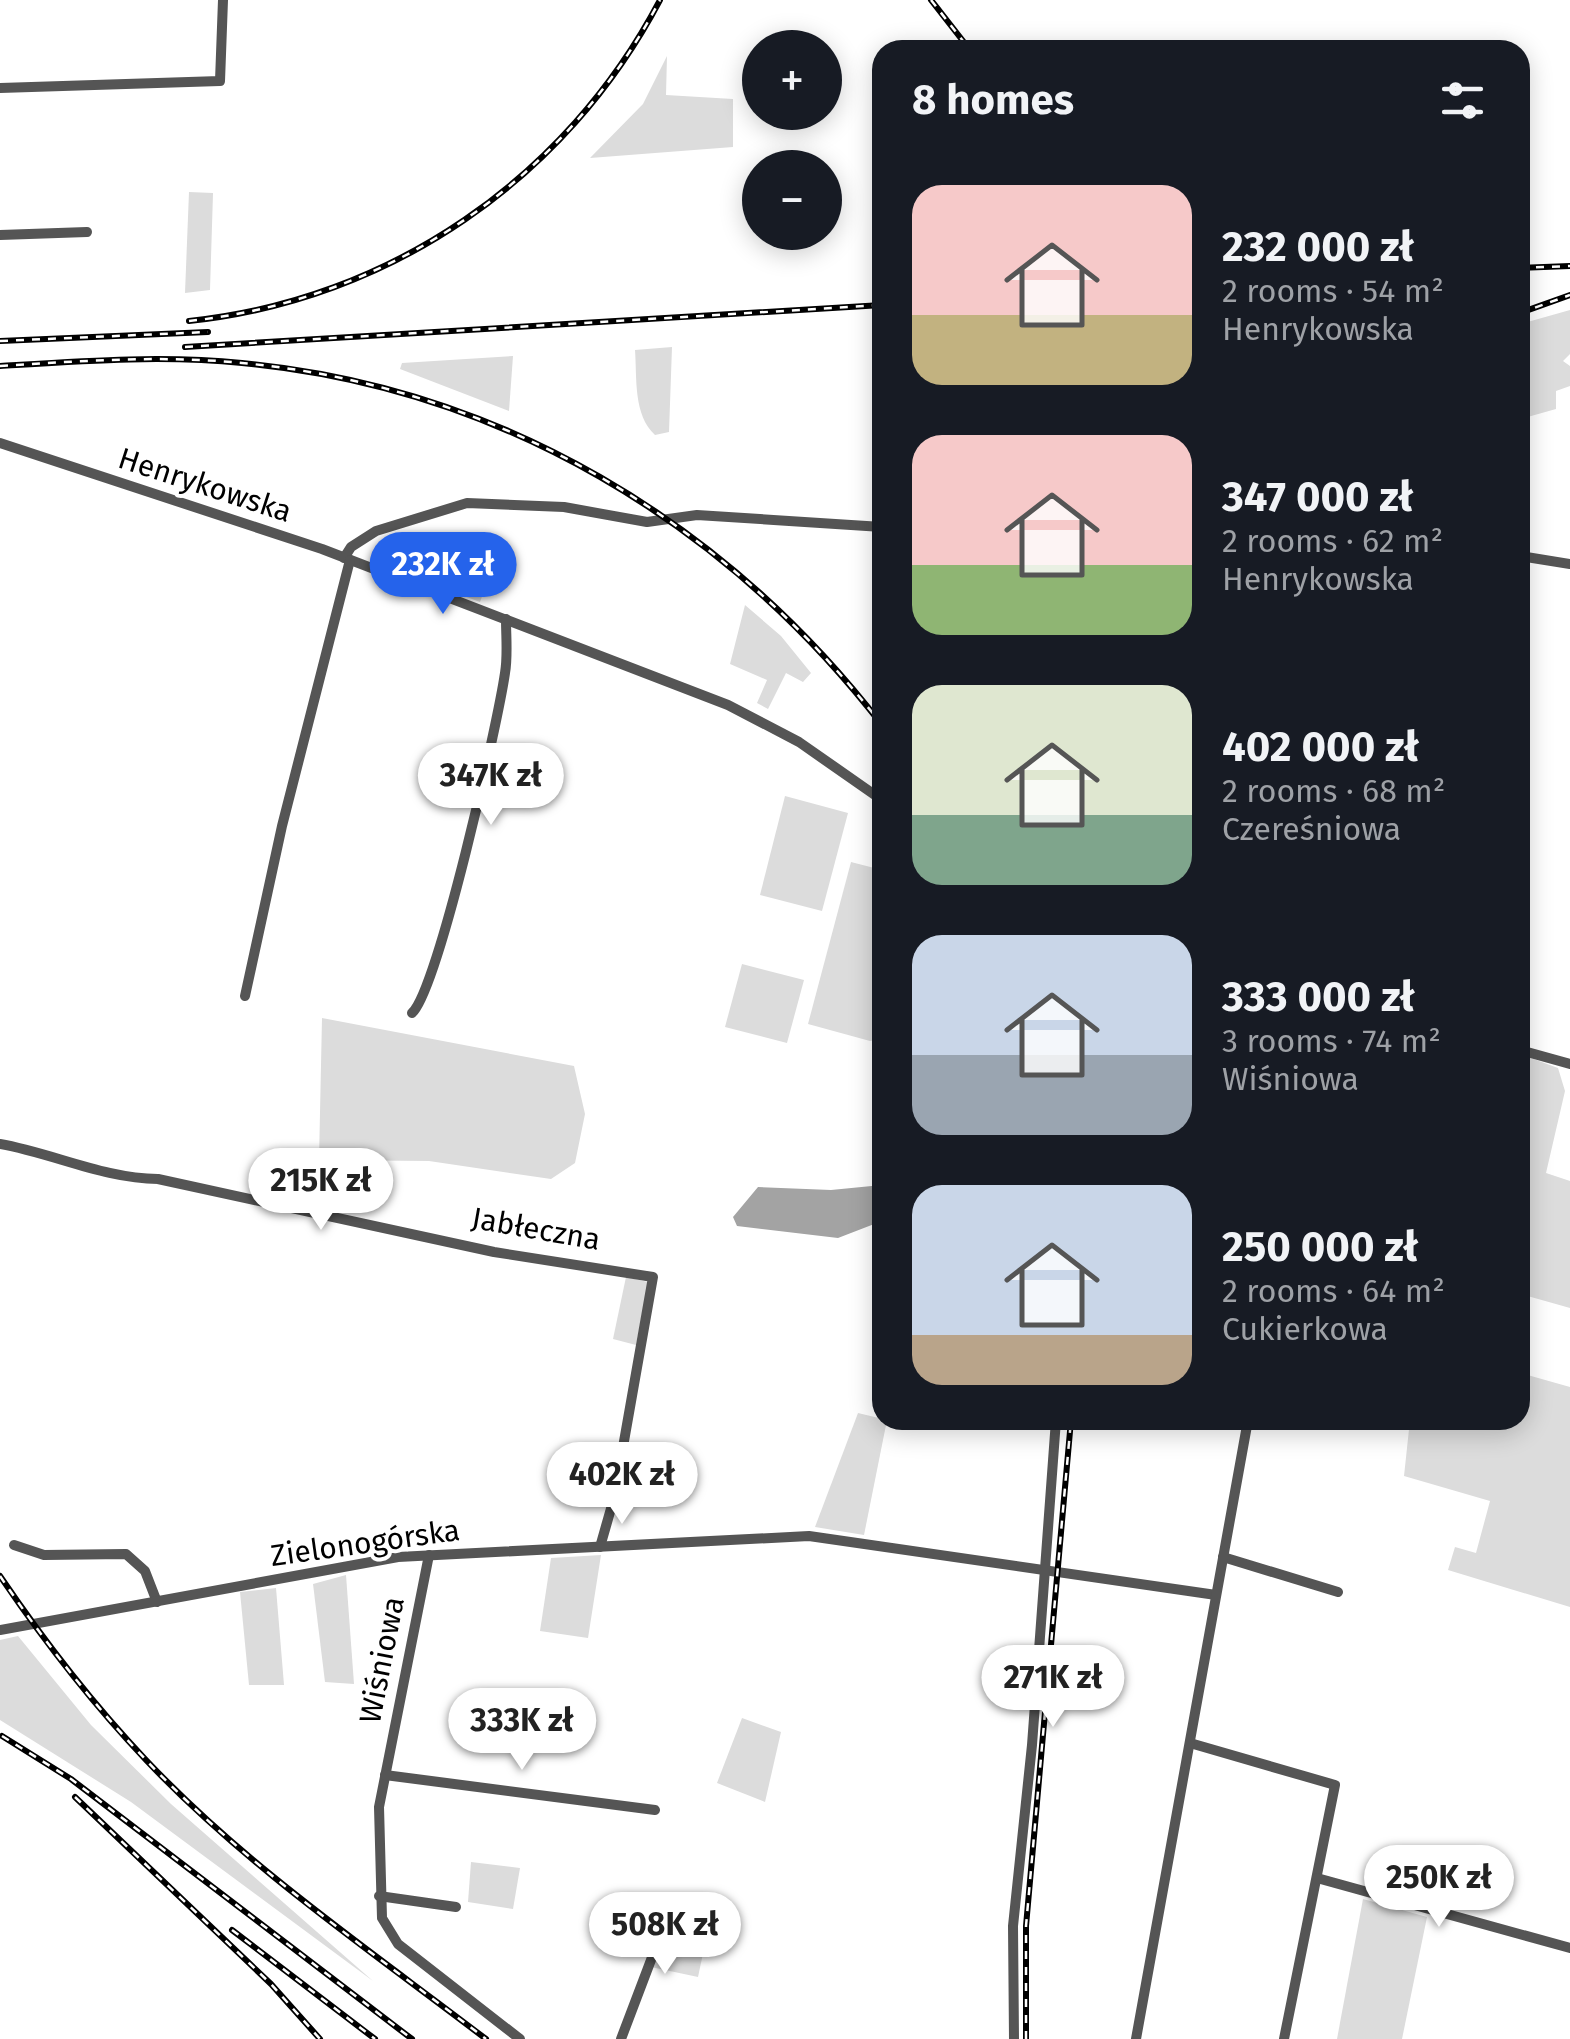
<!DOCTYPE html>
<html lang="en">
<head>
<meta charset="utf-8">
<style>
  :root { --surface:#171b24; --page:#242831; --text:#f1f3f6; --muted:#9ea1a6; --accent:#2563eb }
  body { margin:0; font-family:"Fira Sans",sans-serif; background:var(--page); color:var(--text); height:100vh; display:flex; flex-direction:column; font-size:38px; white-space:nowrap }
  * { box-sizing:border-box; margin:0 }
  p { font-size:32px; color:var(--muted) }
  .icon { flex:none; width:55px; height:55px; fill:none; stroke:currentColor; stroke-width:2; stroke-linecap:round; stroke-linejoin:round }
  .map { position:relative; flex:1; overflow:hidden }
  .details { position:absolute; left:872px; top:40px; width:658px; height:1390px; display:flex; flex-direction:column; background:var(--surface); border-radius:30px; box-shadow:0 5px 25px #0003 }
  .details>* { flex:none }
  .fabs { position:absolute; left:742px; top:30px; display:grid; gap:20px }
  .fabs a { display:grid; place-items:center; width:100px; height:100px; border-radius:50%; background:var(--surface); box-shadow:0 5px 25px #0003; font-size:50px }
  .price { position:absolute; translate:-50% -85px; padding:0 22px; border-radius:35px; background:#fff; color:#222; font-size:32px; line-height:65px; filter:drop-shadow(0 2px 5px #0008) }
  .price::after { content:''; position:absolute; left:50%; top:60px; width:30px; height:22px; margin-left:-15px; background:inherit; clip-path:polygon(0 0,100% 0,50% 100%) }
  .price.active { background:var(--accent); color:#fff }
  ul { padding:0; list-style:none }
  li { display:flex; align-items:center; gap:30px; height:250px; padding:0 40px }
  li span { display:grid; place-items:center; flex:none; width:280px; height:200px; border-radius:30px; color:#555 }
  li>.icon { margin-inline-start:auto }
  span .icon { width:120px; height:120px; fill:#fffc; stroke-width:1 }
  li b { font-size:42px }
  h2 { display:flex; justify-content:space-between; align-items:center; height:120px; padding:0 40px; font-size:42px }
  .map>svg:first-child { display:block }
  .green { fill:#dcdcdc }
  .water { fill:#a3a3a3 }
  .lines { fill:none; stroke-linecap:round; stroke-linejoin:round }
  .minor { stroke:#555; stroke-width:10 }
  .rail-casing { stroke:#000; stroke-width:6 }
  .rail { stroke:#fff; stroke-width:2.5; stroke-dasharray:8; stroke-linecap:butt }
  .labels { text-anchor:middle; stroke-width:8; stroke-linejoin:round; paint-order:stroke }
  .street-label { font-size:30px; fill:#000; stroke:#fff }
</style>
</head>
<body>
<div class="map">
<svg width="1570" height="2039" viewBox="0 0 1570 2039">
  <rect width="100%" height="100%" fill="#fff"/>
  <!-- green -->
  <g class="green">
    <path d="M667,56L666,95L733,99V147L590,158L643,104Z"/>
    <path d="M189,192L213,193L210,290L185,293Z"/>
    <path d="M1570,310V354L1563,361L1570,366V386L1556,391V409L1520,419V324Z"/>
    <path d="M672,347L669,432L655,435C633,415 637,378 635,350Z"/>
    <path d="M513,356L509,411L400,369L402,363Z"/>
    <path d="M445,550L495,561L480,602L427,582L434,553Z"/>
    <path d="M745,605L781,636L811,673L803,682L786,673L768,709L757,703L767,680L730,664Z"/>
    <path d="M785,796L848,813L822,911L760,895Z"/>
    <path d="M851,862L882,870V1039L870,1041L808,1024Z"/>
    <path d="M742,964L804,980L787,1043L725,1027Z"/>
    <path d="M322,1018L574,1066L585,1114L575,1163L551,1179L429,1161L319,1160Z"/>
    <path d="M1520,1054L1558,1068L1565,1091L1546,1173L1570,1181V1308L1520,1294V1226L1528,1191L1520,1188Z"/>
    <path d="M626,1277L648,1282L636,1345L613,1339Z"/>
    <path d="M1520,1373L1570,1387V1607L1448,1570L1455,1547L1476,1553L1490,1501L1404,1476L1410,1420H1520Z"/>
    <path d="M858,1413L887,1420L864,1535L815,1527Z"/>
    <path d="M601,1555L588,1638L540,1631L551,1558Z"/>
    <path d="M346,1575L354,1684L325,1682L313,1584Z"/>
    <path d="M276,1588L284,1685H249L240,1592Z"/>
    <path d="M18,1636L91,1725L171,1804L373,1981L131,1802L0,1720V1640Z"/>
    <path d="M742,1718L781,1732L765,1802L717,1783Z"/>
    <path d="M471,1862L520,1868L513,1909L468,1902Z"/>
    <path d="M1363,1899L1427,1917L1402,2039H1337Z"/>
    <path d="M676,1902L712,1911L698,1977L651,1967Z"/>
  </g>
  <!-- water -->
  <path class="water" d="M882,1185V1221L838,1238L737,1226L733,1217L758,1187L831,1190Z"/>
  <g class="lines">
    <!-- minor -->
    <g class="minor">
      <path d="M0,88L220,81L223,0"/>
      <path d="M0,235L87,232"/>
      <path d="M0,443L322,549L728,705L799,742L882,800"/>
      <path d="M1520,556L1570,564"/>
      <path d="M344,558L351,547L376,531L467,503L564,507L647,522L697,515L882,527"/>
      <path d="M245,996L282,826L350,560"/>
      <path d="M412,1013C438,990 498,722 505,673C508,656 506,637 506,619"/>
      <path d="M1520,1050L1570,1064"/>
      <path d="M0,1144C52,1153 105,1179 158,1179L494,1252L653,1277L614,1498L600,1547"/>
      <path d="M14,1545L44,1555L126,1554L145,1571L157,1602"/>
      <path d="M429,1555L379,1807L382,1918L398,1944L520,2039"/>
      <path d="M1223,1557L1338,1592"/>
      <path d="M0,1630L398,1557L809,1536L1216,1595"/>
      <path d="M1190,1743L1335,1785L1284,2039"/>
      <path d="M385,1775L655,1810"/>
      <path d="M1317,1878L1570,1948"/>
      <path d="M379,1896L456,1907"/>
      <path d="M621,2039L673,1902"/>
      <path d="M1014,2039L1013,1926L1032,1745L1056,1420"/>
      <path d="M1136,2039L1248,1420"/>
    </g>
    <!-- rail casing -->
    <g class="rail-casing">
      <g id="rail">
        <path d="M931,0L970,50"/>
        <path d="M1520,268L1570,266"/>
        <path d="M1520,313L1570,295"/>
        <path d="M189,321C390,300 566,179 660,0"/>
        <path d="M0,341L208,332"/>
        <path d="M185,347L882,305"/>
        <path d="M0,366C81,361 162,355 242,363C500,387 725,522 882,725"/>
        <path d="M0,1576C44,1641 92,1703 146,1760C246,1866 371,1951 486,2039"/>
        <path d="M2,1736L71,1779L412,2039"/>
        <path d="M75,1797L271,1984L320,2039"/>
        <path d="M232,1930L375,2039"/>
        <path d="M1026,2039V1926L1071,1420"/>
      </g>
    </g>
    <!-- rail -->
    <use href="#rail" class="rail"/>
  </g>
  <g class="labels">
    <!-- street labels -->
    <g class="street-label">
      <text transform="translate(205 485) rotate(18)" y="10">Henrykowska</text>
      <text transform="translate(536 1229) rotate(10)" y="10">Jabłeczna</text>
      <text transform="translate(365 1543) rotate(-8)" y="10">Zielonogórska</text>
      <text transform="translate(382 1660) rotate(-79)" y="10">Wiśniowa</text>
    </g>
  </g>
</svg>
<div class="fabs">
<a>+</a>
<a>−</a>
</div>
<b class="price active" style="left:443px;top:617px">232K zł</b>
<b class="price" style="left:491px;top:828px">347K zł</b>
<b class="price" style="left:321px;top:1233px">215K zł</b>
<b class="price" style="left:622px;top:1527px">402K zł</b>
<b class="price" style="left:1053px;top:1730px">271K zł</b>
<b class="price" style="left:522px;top:1773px">333K zł</b>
<b class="price" style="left:1439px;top:1930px">250K zł</b>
<b class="price" style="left:665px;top:1977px">508K zł</b>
<section class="details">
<h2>8 homes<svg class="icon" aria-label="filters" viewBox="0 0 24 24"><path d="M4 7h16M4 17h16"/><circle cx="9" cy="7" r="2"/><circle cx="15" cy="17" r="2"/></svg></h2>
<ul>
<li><span style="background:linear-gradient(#f6c9c9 65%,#c2b280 0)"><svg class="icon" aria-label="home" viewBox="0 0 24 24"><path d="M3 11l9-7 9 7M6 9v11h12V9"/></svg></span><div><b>232 000 zł</b><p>2 rooms · 54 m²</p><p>Henrykowska</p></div></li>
<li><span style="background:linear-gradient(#f6c9c9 65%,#8fb573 0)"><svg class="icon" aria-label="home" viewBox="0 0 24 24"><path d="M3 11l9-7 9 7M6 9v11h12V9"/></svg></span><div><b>347 000 zł</b><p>2 rooms · 62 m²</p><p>Henrykowska</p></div></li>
<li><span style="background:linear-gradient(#dfe7d0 65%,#7fa58c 0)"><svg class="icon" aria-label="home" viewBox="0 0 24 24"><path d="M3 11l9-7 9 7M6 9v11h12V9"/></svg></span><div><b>402 000 zł</b><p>2 rooms · 68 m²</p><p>Czereśniowa</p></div></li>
<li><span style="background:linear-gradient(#c9d6e8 60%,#9aa5b1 0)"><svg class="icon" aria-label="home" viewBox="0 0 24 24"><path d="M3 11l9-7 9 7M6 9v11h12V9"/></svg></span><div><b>333 000 zł</b><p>3 rooms · 74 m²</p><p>Wiśniowa</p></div></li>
<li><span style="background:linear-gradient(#c9d6e8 75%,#b9a48a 0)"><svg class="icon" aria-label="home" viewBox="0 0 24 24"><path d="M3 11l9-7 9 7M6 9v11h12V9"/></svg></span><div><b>250 000 zł</b><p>2 rooms · 64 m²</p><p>Cukierkowa</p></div></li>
</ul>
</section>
</div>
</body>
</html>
